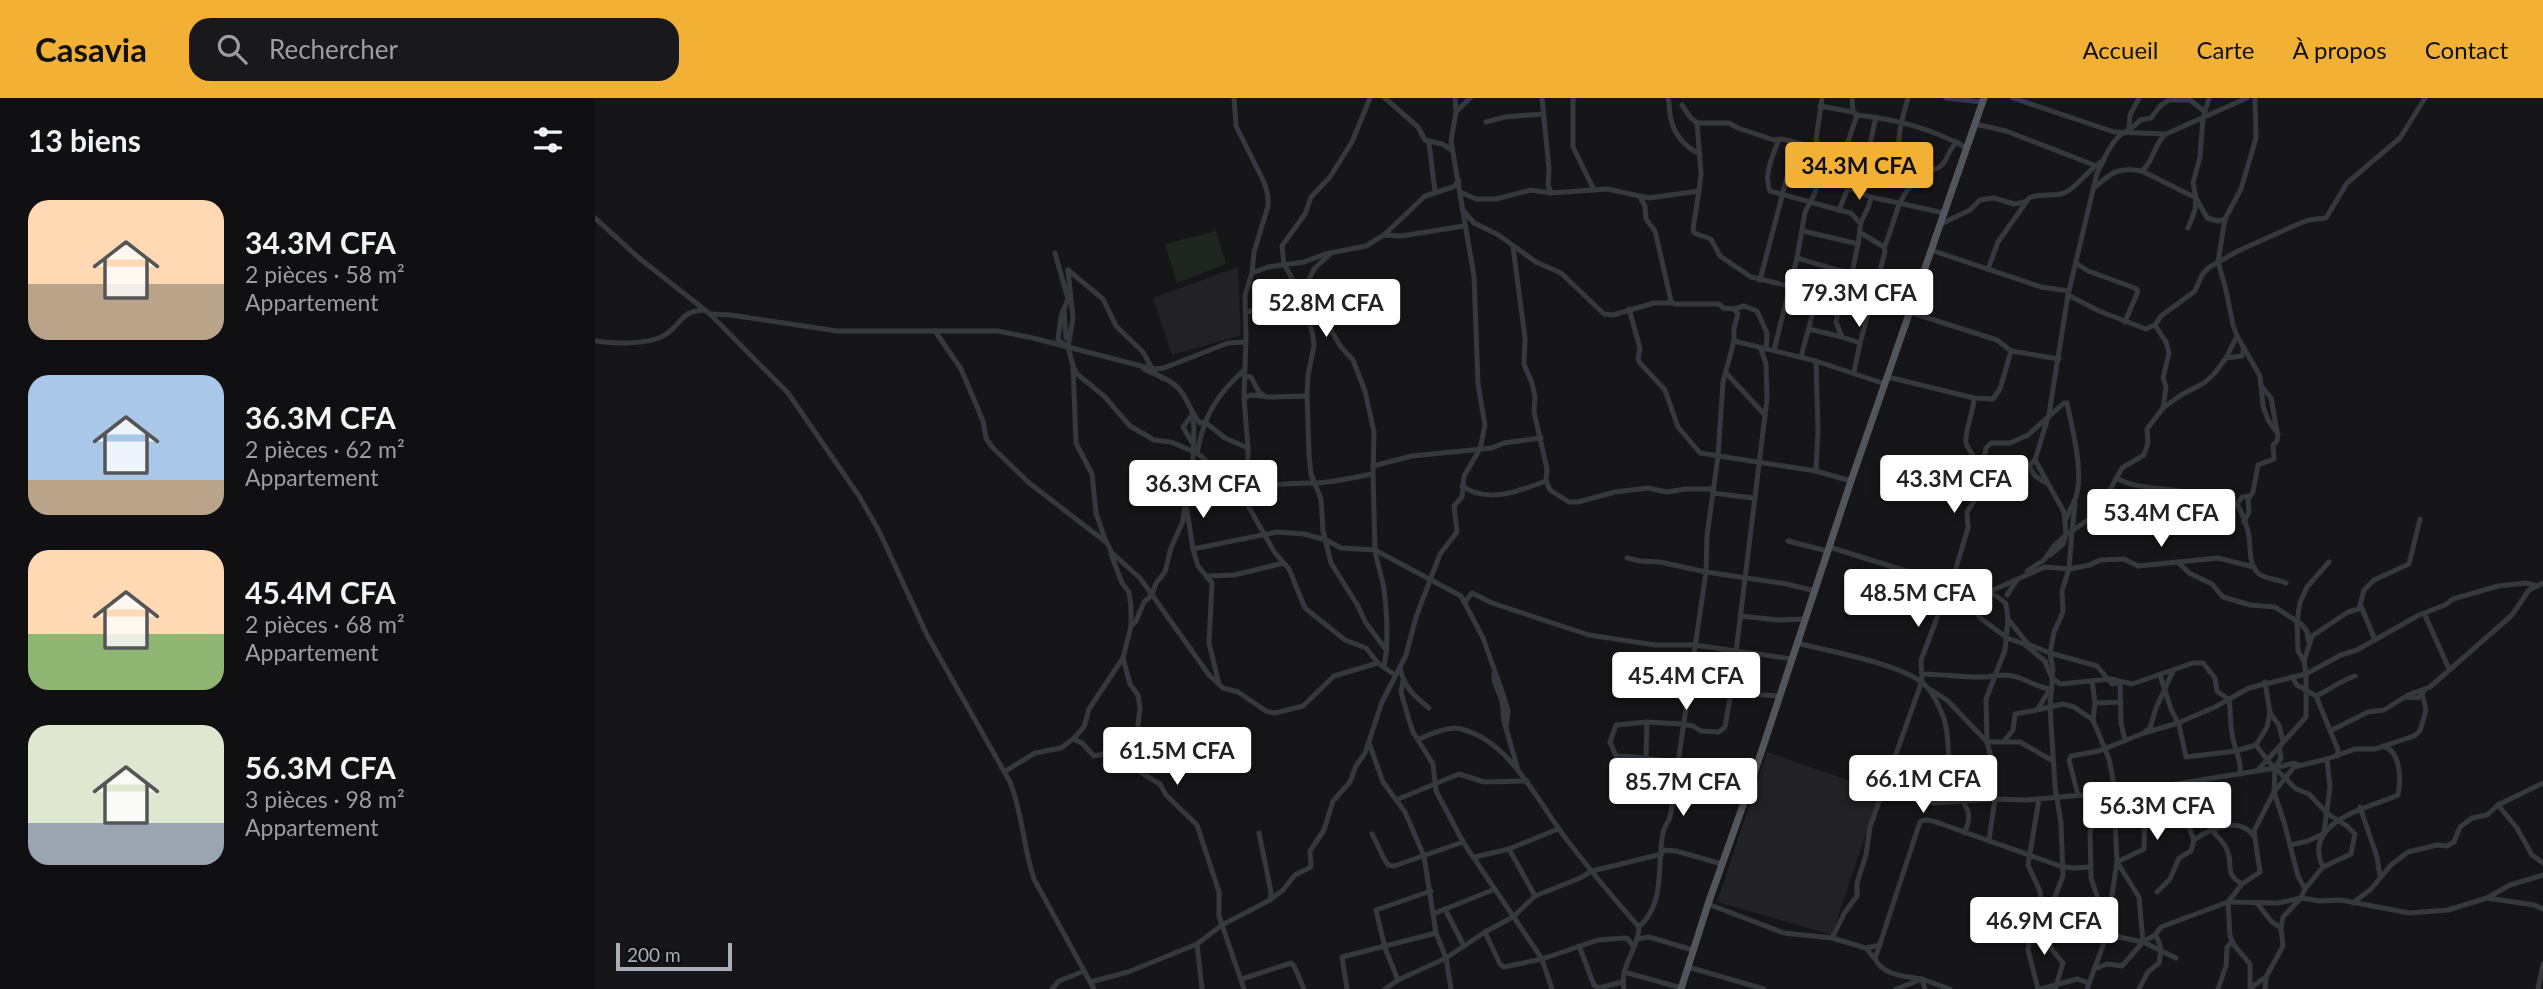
<!DOCTYPE html>
<html lang="fr">
<head>
<meta charset="utf-8">
<style>
  :root { --surface:#101012; --page:#19191b; --text:#f1f3f6; --muted:#9c9d9f; --accent:#f2b134 }
  body { margin:0; font-family:Lato,sans-serif; background:var(--page); color:var(--text); height:100vh; display:flex; flex-direction:column; font-size:26px; white-space:nowrap }
  * { box-sizing:border-box; margin:0 }
  p { font-size:23px; color:var(--muted) }
  .icon { flex:none; width:38px; height:38px; fill:none; stroke:currentColor; stroke-width:2; stroke-linecap:round; stroke-linejoin:round }
  .map { position:relative; flex:1; overflow:hidden }
  .sheet { display:flex; flex-direction:column; background:var(--surface); width:595px }
  .sheet>* { flex:none }
  .scale { position:absolute; left:21px; bottom:18px; width:116px; box-sizing:border-box; padding-left:7px; border:4px solid #a8adb8; border-top:0; font-size:19px; line-height:24px; white-space:nowrap; color:#a8adb8; -webkit-text-stroke:5px #111113; paint-order:stroke }
  .price { position:absolute; translate:-50% -60px; padding:0 16px; border-radius:7px; background:#fff; color:#222; font-size:23px; line-height:46px; filter:drop-shadow(0 2px 4px #0008) }
  .price::after { content:''; position:absolute; left:50%; top:42px; width:21px; height:16px; margin-left:-10px; background:inherit; clip-path:polygon(0 0,100% 0,50% 100%) }
  .price.current { background:var(--accent); color:#111 }
  ul { padding:0; list-style:none }
  li { display:flex; align-items:center; gap:21px; height:175px; padding:0 28px }
  li span { display:grid; place-items:center; flex:none; width:196px; height:140px; border-radius:21px; color:#555 }
  li>.icon { margin-inline-start:auto }
  span .icon { width:84px; height:84px; fill:#fffc; stroke-width:1 }
  li b { font-size:30px }
  h2 { display:flex; justify-content:space-between; align-items:center; height:84px; padding:0 28px; font-size:30px }
  header { display:flex; align-items:center; gap:42px; box-sizing:border-box; height:98px; padding:0 35px; background:var(--accent); color:#111 }
  header strong { font-size:33px }
  nav { display:flex; gap:38px; margin-inline-start:auto; font-size:24px }
  .search { width:490px; height:63px; background:var(--page); display:flex; align-items:center; gap:18px; box-sizing:border-box; padding:0 24px; border-radius:21px; color:var(--muted); font-size:26px }
  main { display:flex; flex:1; min-height:0 }
  .map>svg:first-child { display:block }
  .built { fill:#222225 }
  .green { fill:#1e261f }
  .lines { fill:none; stroke-linecap:round; stroke-linejoin:round }
  .minor { stroke:#37383d; stroke-width:5 }
  .major { stroke:#53555c; stroke-width:7 }
</style>
</head>
<body>
<header>
<strong>Casavia</strong>
<div class="search"><svg class="icon" aria-label="search" viewBox="0 0 24 24"><circle cx="10" cy="10" r="6"/><path d="M15 15l6 6"/></svg>Rechercher</div>
<nav><a>Accueil</a><a>Carte</a><a>À propos</a><a>Contact</a></nav>
</header>
<main>
<section class="sheet">
<h2>13 biens<svg class="icon" aria-label="filters" viewBox="0 0 24 24"><path d="M4 7h16M4 17h16"/><circle cx="9" cy="7" r="2"/><circle cx="15" cy="17" r="2"/></svg></h2>
<ul>
<li><span style="background:linear-gradient(#ffd9b3 60%,#b9a48a 0)"><svg class="icon" aria-label="home" viewBox="0 0 24 24"><path d="M3 11l9-7 9 7M6 9v11h12V9"/></svg></span><div><b>34.3M CFA</b><p>2 pièces · 58 m²</p><p>Appartement</p></div></li>
<li><span style="background:linear-gradient(#a9c7e8 75%,#b9a48a 0)"><svg class="icon" aria-label="home" viewBox="0 0 24 24"><path d="M3 11l9-7 9 7M6 9v11h12V9"/></svg></span><div><b>36.3M CFA</b><p>2 pièces · 62 m²</p><p>Appartement</p></div></li>
<li><span style="background:linear-gradient(#ffd9b3 60%,#8fb573 0)"><svg class="icon" aria-label="home" viewBox="0 0 24 24"><path d="M3 11l9-7 9 7M6 9v11h12V9"/></svg></span><div><b>45.4M CFA</b><p>2 pièces · 68 m²</p><p>Appartement</p></div></li>
<li><span style="background:linear-gradient(#dfe7d0 70%,#9aa5b1 0)"><svg class="icon" aria-label="home" viewBox="0 0 24 24"><path d="M3 11l9-7 9 7M6 9v11h12V9"/></svg></span><div><b>56.3M CFA</b><p>3 pièces · 98 m²</p><p>Appartement</p></div></li>
</ul>
</section>
<div class="map">
<svg width="1948" height="891" viewBox="0 0 1948 891">
  <rect width="100%" height="100%" fill="#161618"/>
  <!-- built -->
  <g class="built">
    <path d="M643,169L646,237L577,257L558,200Z"/>
    <path d="M1172,654L1285,693L1237,837L1122,804Z"/>
  </g>
  <!-- green -->
  <path class="green" d="M621,133L631,166L582,185L570,146Z"/>
  <g class="lines">
    <!-- minor -->
    <g class="minor">
      <path d="M639,0L641,28L669,84L673,98V108L659,154L657,175L650,197L651,240L649,300L653,350L652,406L680,455L694,471L710,510L750,542L771,550L783,565L800,577"/>
      <path d="M775,0L757,44L735,79L716,99L710,116L687,148L689,166L709,202L718,238L719,248L713,277L712,298L714,356L716,376L726,401L728,433L736,465L763,508L771,525L792,553"/>
      <path d="M790,0L823,29L830,42L847,46L857,52"/>
      <path d="M947,0L954,71L953,87L956,95"/>
      <path d="M978,0V49L999,92"/>
      <path d="M1073,0C1075,6 1074,11 1075,17C1078,35 1089,49 1105,56"/>
      <path d="M1351,0L1387,4"/>
      <path d="M1418,0L1519,34L1570,36"/>
      <path d="M1575,2H1595L1609,13"/>
      <path d="M1225,8L1258,14"/>
      <path d="M861,14L875,0"/>
      <path d="M1262,17C1304,22 1335,30 1372,50"/>
      <path d="M1281,19L1272,59L1269,65L1259,72L1253,90L1276,99L1349,115"/>
      <path d="M891,24L910,19L948,16"/>
      <path d="M1102,25H1134L1143,30L1179,42L1187,41L1228,51H1243L1253,44L1262,17L1258,14L1257,0"/>
      <path d="M1380,26L1411,33L1499,67"/>
      <path d="M1534,32L1535,17L1544,0"/>
      <path d="M1184,41C1178,58 1168,76 1175,93L1244,112L1253,90"/>
      <path d="M834,45L840,94"/>
      <path d="M1270,62L1292,72L1326,80"/>
      <path d="M1547,73L1601,100L1612,120L1623,123L1630,121"/>
      <path d="M1500,89C1517,74 1523,69 1547,73C1559,63 1559,45 1571,36L1652,0"/>
      <path d="M1313,91C1313,78 1307,70 1305,58C1301,39 1308,18 1313,0"/>
      <path d="M1104,93L1098,131L1099,135L1116,141L1125,158L1156,179L1223,195L1206,259"/>
      <path d="M865,94L881,101H901L936,92L956,95L1012,91L1054,100L1104,93L1106,75L1102,25L1095,19L1087,7"/>
      <path d="M867,111L879,125L902,136L941,164L966,175L1009,216L1018,217L1059,205H1077"/>
      <path d="M1244,112L1256,115L1265,125"/>
      <path d="M0,120L44,160L115,216L193,295L264,398L284,433L332,537L415,684C428,716 428,749 439,781L499,891"/>
      <path d="M1344,127L1375,112L1385,102L1399,100L1419,106L1430,104"/>
      <path d="M1593,130L1600,112L1601,100L1598,85L1605,59L1608,20L1614,0"/>
      <path d="M1208,133L1263,146L1257,175L1248,186L1241,224L1247,239L1265,245L1259,274"/>
      <path d="M1266,135L1289,149"/>
      <path d="M789,137L806,138L869,128"/>
      <path d="M1263,146C1265,138 1264,129 1267,122C1271,114 1275,108 1276,99"/>
      <path d="M918,149L930,240L929,266L937,285L940,299L939,314L952,371L951,383L955,392L974,404H983L1020,394L1053,390L1072,394L1090,391H1119"/>
      <path d="M1336,152L1446,189L1474,193L1473,197L1504,213L1551,231L1560,227L1566,218L1600,193L1607,177L1613,170L1643,153L1703,126L1714,122L1731,120L1752,85L1805,40L1830,0"/>
      <path d="M460,155L473,201L466,218L463,242L472,248"/>
      <path d="M1202,160C1224,166 1263,181 1284,175"/>
      <path d="M1482,166L1493,173L1540,190L1543,193L1530,224"/>
      <path d="M1393,171L1403,144L1434,100C1446,94 1460,100 1471,94C1486,86 1494,70 1509,62"/>
      <path d="M473,172L478,220L473,249L478,268L481,345L497,376L501,415L511,444"/>
      <path d="M473,172L508,201L521,228L548,254L559,274L567,280"/>
      <path d="M657,175L673,169L709,164L730,156L771,148L789,137L830,98L858,89L864,83"/>
      <path d="M1165,182L1201,45"/>
      <path d="M706,193L728,219L746,249L758,262L770,293L779,334L778,376L780,452C782,466 787,478 789,491C792,516 794,544 789,569"/>
      <path d="M1474,193L1502,75C1508,64 1516,43 1527,36C1535,30 1539,30 1545,22L1556,20L1565,8L1577,0"/>
      <path d="M1223,195L1245,201"/>
      <path d="M1034,211L1045,250L1043,261L1045,265L1070,292L1083,329L1105,355L1221,373L1256,383"/>
      <path d="M1139,211L1149,208L1162,213L1172,235L1171,251"/>
      <path d="M469,212L471,240"/>
      <path d="M651,214L691,207L708,194L719,171L735,156"/>
      <path d="M1314,214L1402,242L1416,253"/>
      <path d="M116,216L136,217L242,233H403L438,240L558,271L569,270L633,245L651,244"/>
      <path d="M1214,231L1247,239"/>
      <path d="M340,233L366,271L388,323L391,340L397,349L433,384L512,445L517,455L545,480L614,577L628,590L643,594L671,613L680,615L708,608L739,578L783,565"/>
      <path d="M0,243C18,246 54,247 70,237C87,226 85,213 110,212"/>
      <path d="M1139,243L1221,263L1290,286"/>
      <path d="M1265,245L1290,154L1289,149C1298,132 1300,108 1312,93C1315,89 1328,76 1332,74C1338,71 1342,72 1347,67C1354,59 1353,52 1362,44"/>
      <path d="M1166,251L1171,266L1172,301L1136,595L1185,598"/>
      <path d="M1179,252L1202,160L1210,114L1220,95L1228,51L1221,42L1227,0"/>
      <path d="M1631,260L1642,238"/>
      <path d="M479,270L482,276L509,298L535,328L559,342L576,344L602,355L614,365L624,380L645,397L652,406"/>
      <path d="M549,271C560,277 576,281 584,291C593,301 596,315 605,325L610,324L630,340L653,350"/>
      <path d="M1132,276L1170,317"/>
      <path d="M649,278L656,279L664,294L671,299L712,298"/>
      <path d="M1293,279L1379,300L1398,301L1405,291L1416,253L1464,261"/>
      <path d="M1666,288L1676,300L1682,333"/>
      <path d="M649,300L656,297L668,298"/>
      <path d="M1379,300C1379,313 1369,334 1371,345C1372,351 1377,353 1379,360C1381,371 1379,382 1382,394"/>
      <path d="M1568,310L1586,297L1609,285L1619,276L1631,260L1647,258L1649,250"/>
      <path d="M597,317L588,329L598,346"/>
      <path d="M602,355C609,318 620,299 648,273"/>
      <path d="M778,368L817,358L897,350L909,345L946,340"/>
      <path d="M1434,368L1440,378L1451,385"/>
      <path d="M1221,373L1223,332L1221,263"/>
      <path d="M1521,380C1543,392 1570,389 1595,395C1614,400 1621,407 1642,406L1647,399L1654,398"/>
      <path d="M1384,386L1407,388L1423,385L1430,372L1440,362"/>
      <path d="M867,388C893,406 924,393 951,383"/>
      <path d="M652,391C675,386 699,385 723,385C741,384 760,379 778,376"/>
      <path d="M1118,395L1158,400"/>
      <path d="M591,406L598,451"/>
      <path d="M1642,406C1647,415 1652,428 1654,438C1656,451 1653,466 1664,476C1671,481 1683,481 1691,485"/>
      <path d="M1649,424L1654,414L1653,401L1658,394L1663,367L1679,361L1678,347L1682,343L1683,336L1673,322L1668,308L1665,278L1642,238L1638,227L1631,192L1623,164L1630,121L1646,91L1661,40L1660,0"/>
      <path d="M1193,443L1232,453"/>
      <path d="M1234,449L1379,494L1398,492L1450,469L1474,471L1495,467L1505,462L1529,461L1543,468L1623,460L1659,469"/>
      <path d="M1455,457L1468,446L1471,437L1477,433L1480,406"/>
      <path d="M1032,460L1045,463L1065,464L1111,474L1192,486L1220,493"/>
      <path d="M1583,464L1594,475L1617,486L1628,499L1655,507L1680,509L1706,526L1712,533L1713,542"/>
      <path d="M1432,473L1449,462L1460,447L1471,437L1469,414L1440,362L1454,316L1473,197"/>
      <path d="M613,478L639,477L689,465"/>
      <path d="M1393,493L1407,502L1411,506L1413,521L1433,546L1455,555L1502,568L1517,586L1525,584L1526,625L1530,642"/>
      <path d="M1379,494L1384,519L1412,540L1429,546L1451,564"/>
      <path d="M1412,497L1422,482"/>
      <path d="M870,504L877,495L897,505L994,537L1060,547H1099L1197,561"/>
      <path d="M1766,508L1780,542"/>
      <path d="M1829,515L1854,571"/>
      <path d="M1145,518L1183,522L1211,521"/>
      <path d="M536,528L541,523L549,504L557,497L561,485L570,474L576,450L588,423L592,385L598,360L599,331L597,313"/>
      <path d="M1202,545C1233,553 1307,566 1329,586C1337,593 1344,608 1348,618C1356,639 1351,661 1357,682C1362,703 1383,710 1369,735"/>
      <path d="M528,560L535,586L543,597L545,610L542,635L538,641L541,666L545,674L565,686L571,697L602,727L624,794V818L649,891"/>
      <path d="M1449,562L1457,580L1465,586L1516,581L1537,586L1598,565H1608L1620,580L1622,593L1634,602C1636,614 1635,625 1637,636C1639,651 1647,661 1645,676"/>
      <path d="M1709,563L1717,538L1753,514L1764,511L1769,492L1779,482L1814,466L1825,421"/>
      <path d="M805,570C809,589 819,598 834,610"/>
      <path d="M899,576C898,588 905,593 907,604C909,612 907,619 910,627"/>
      <path d="M1327,576C1346,576 1372,580 1390,579C1400,578 1407,576 1418,578C1431,581 1441,589 1455,591L1442,612L1420,616L1418,632L1410,642"/>
      <path d="M1565,577L1576,611L1584,627L1591,659L1641,653L1661,647L1672,629L1675,615"/>
      <path d="M1697,579L1702,587L1721,598L1743,652L1742,658"/>
      <path d="M808,583L806,594L814,622L818,634L838,666L841,693L868,744L947,861L957,891"/>
      <path d="M1497,583L1500,605L1498,622"/>
      <path d="M1670,584L1675,615L1684,627L1688,643"/>
      <path d="M624,586L614,545L617,485L603,468L598,451L682,434L709,436L731,442L746,450L780,452L866,498L888,540L908,596L913,613L911,630L923,672"/>
      <path d="M1059,587L1136,595L1130,629L1124,634L1106,633L1098,628L1087,626L1052,624L1021,627L1015,644L1021,658C1067,659 1112,672 1158,679"/>
      <path d="M1336,592L1353,603L1392,644"/>
      <path d="M1721,598C1736,591 1743,584 1760,578"/>
      <path d="M1810,599L1823,600L1829,593"/>
      <path d="M1500,605L1526,604"/>
      <path d="M1442,612L1468,606L1479,609L1498,622L1514,661L1518,681L1522,764L1510,842"/>
      <path d="M1551,633L1555,630L1561,610L1578,573"/>
      <path d="M1735,633L1773,614L1789,612L1813,597L1835,589L1917,517L1934,492L1948,485"/>
      <path d="M478,641L487,645L499,658L513,655L541,666"/>
      <path d="M824,641C836,636 853,628 866,631C916,643 943,705 972,742C995,772 1019,801 1044,829C1044,850 1024,868 1029,891"/>
      <path d="M1392,644H1425L1458,663"/>
      <path d="M774,645L788,684L810,714L829,758L841,835L851,860L856,891"/>
      <path d="M1051,658L1052,624"/>
      <path d="M1663,672L1684,649"/>
      <path d="M409,674L440,655L466,650L478,641L489,629L494,611L528,560L536,528V509L534,494L527,485L516,456"/>
      <path d="M1582,686L1588,714L1599,742"/>
      <path d="M1288,695L1340,705L1400,701L1432,702L1511,695L1519,696L1680,670L1699,665L1704,667"/>
      <path d="M1483,697L1474,662L1476,658L1504,653L1549,635L1583,625L1620,609L1654,590L1711,576L1746,557L1762,552L1824,517L1850,507L1858,501L1903,488L1931,485L1942,488"/>
      <path d="M801,702L864,676L889,684L932,683"/>
      <path d="M1903,707L1922,730L1937,757L1948,765"/>
      <path d="M1765,709L1782,759L1785,778"/>
      <path d="M1729,734L1735,689L1732,661L1760,651H1780L1819,638L1825,633L1831,612L1827,595"/>
      <path d="M664,735L676,794L675,802"/>
      <path d="M777,736C783,746 786,757 793,767L799,768L868,744"/>
      <path d="M1394,742L1400,701L1396,659L1392,644L1391,601L1410,552L1413,521"/>
      <path d="M1695,747L1713,743L1728,736"/>
      <path d="M914,751L940,798"/>
      <path d="M1067,752L1081,753L1127,766"/>
      <path d="M880,759L914,751L963,731"/>
      <path d="M1522,764L1549,751L1550,691"/>
      <path d="M1728,769C1706,723 1774,710 1803,697C1806,681 1806,653 1788,648"/>
      <path d="M1647,786L1665,774L1659,733L1679,694L1699,669L1732,661"/>
      <path d="M1710,791L1703,778L1689,724L1679,694L1680,670L1686,660L1684,649L1711,619V576L1709,563L1703,553L1702,524L1705,504L1712,489L1734,464"/>
      <path d="M1562,794L1575,781L1584,760L1596,753L1599,742C1616,730 1644,718 1659,738"/>
      <path d="M1892,800L1915,787L1948,777"/>
      <path d="M1633,804L1683,805L1706,800L1725,803L1746,802L1814,815L1853,812L1892,800L1939,807L1948,811"/>
      <path d="M1633,804L1635,838L1639,847L1655,866V891"/>
      <path d="M1662,805L1676,823L1686,830"/>
      <path d="M1758,805L1776,791L1796,767L1813,754L1842,747L1852,748L1859,744L1865,729L1877,720L1892,717L1903,707L1948,685"/>
      <path d="M1113,806L1189,835L1237,840"/>
      <path d="M850,811L869,848"/>
      <path d="M1447,815L1460,799L1468,778L1466,725L1460,689L1455,609L1458,571L1455,555L1459,534L1468,514L1467,493L1474,471L1477,433L1497,419L1506,408L1527,370L1549,357L1553,345L1552,331L1568,310L1571,289L1568,280L1574,255L1571,244L1560,227"/>
      <path d="M838,816L900,791"/>
      <path d="M1510,822L1496,780L1495,734L1511,695"/>
      <path d="M1444,826L1458,853L1468,865L1460,891"/>
      <path d="M1044,829C1072,803 1061,767 1068,735C1069,729 1073,725 1075,719C1077,711 1078,701 1079,692L1111,474L1112,438L1123,358L1128,284L1139,243V230L1143,216L1139,211L1128,210L1124,206H1079L1076,203L1060,133L1051,121L1050,108L1045,99"/>
      <path d="M890,834L905,866L909,869L947,861L1003,842L1029,840L1033,841L1038,848"/>
      <path d="M1042,841L1054,839L1098,852"/>
      <path d="M1548,844L1581,860"/>
      <path d="M602,846L607,891"/>
      <path d="M984,848L999,887L1004,890L1027,884"/>
      <path d="M1271,850L1237,840L1250,814L1262,798V785L1271,757L1275,729L1327,583L1326,562L1342,520L1351,485L1358,479L1361,470L1373,430L1372,414L1383,397L1391,350L1396,345H1415L1433,337L1469,305H1472C1477,331 1491,379 1479,404C1476,411 1472,417 1470,424"/>
      <path d="M1280,861L1271,850L1285,847"/>
      <path d="M1093,869L1169,891"/>
      <path d="M1502,870L1512,866L1527,868L1548,844L1544,799L1522,764"/>
      <path d="M1029,874L1087,890"/>
      <path d="M647,881L696,865L699,868L709,891"/>
      <path d="M803,882L790,850L781,812L836,793"/>
      <path d="M495,884L533,874L602,846L627,827L675,802L688,792L700,777L716,769L715,753L729,732L738,703L755,684L761,668L770,655L787,604L811,557L821,519L845,456L862,434L859,408L867,399L869,378L885,351L890,327L883,286L879,178L856,43L861,14L860,0"/>
      <path d="M457,891L464,883L489,873"/>
      <path d="M752,891L747,859L841,835"/>
      <path d="M790,891L803,882L851,860L890,834L918,819L940,798L985,780L997,773L1067,756"/>
      <path d="M1301,891L1327,881L1355,891"/>
      <path d="M1330,891L1327,881C1309,878 1289,878 1280,861L1325,724L1329,722L1338,723L1468,769L1480,770L1496,769"/>
      <path d="M1443,891L1433,852L1434,844L1444,826L1447,815L1445,793L1433,767L1444,701"/>
      <path d="M1446,891L1482,881L1494,885"/>
      <path d="M1492,891L1510,842L1524,839L1548,844L1560,837L1566,829L1633,804L1647,786C1628,775 1639,767 1632,752C1630,745 1622,739 1618,733L1615,732"/>
      <path d="M1544,891L1553,874L1564,865C1566,854 1567,846 1560,837"/>
      <path d="M1623,891L1631,868L1632,849L1637,844"/>
      <path d="M1657,891L1658,888L1671,879L1688,848L1686,830L1688,819L1706,800L1710,791L1728,769L1756,756L1760,736L1752,728L1733,716L1714,696L1701,691L1673,663L1661,647"/>
      <path d="M1670,891L1671,879"/>
      <path d="M1943,891L1948,866"/>
    </g>
    <!-- major -->
    <path class="major" d="M1086,891L1113,806L1158,679L1256,383L1389,0"/>
  </g>
</svg>
<div class="scale">200 m</div>
<b class="price current" style="left:1264px;top:104px">34.3M CFA</b>
<b class="price" style="left:1264px;top:231px">79.3M CFA</b>
<b class="price" style="left:731px;top:241px">52.8M CFA</b>
<b class="price" style="left:1359px;top:417px">43.3M CFA</b>
<b class="price" style="left:608px;top:422px">36.3M CFA</b>
<b class="price" style="left:1566px;top:451px">53.4M CFA</b>
<b class="price" style="left:1323px;top:531px">48.5M CFA</b>
<b class="price" style="left:1091px;top:614px">45.4M CFA</b>
<b class="price" style="left:582px;top:689px">61.5M CFA</b>
<b class="price" style="left:1328px;top:717px">66.1M CFA</b>
<b class="price" style="left:1088px;top:720px">85.7M CFA</b>
<b class="price" style="left:1562px;top:744px">56.3M CFA</b>
<b class="price" style="left:1449px;top:859px">46.9M CFA</b>
</div>
</main>
</body>
</html>
